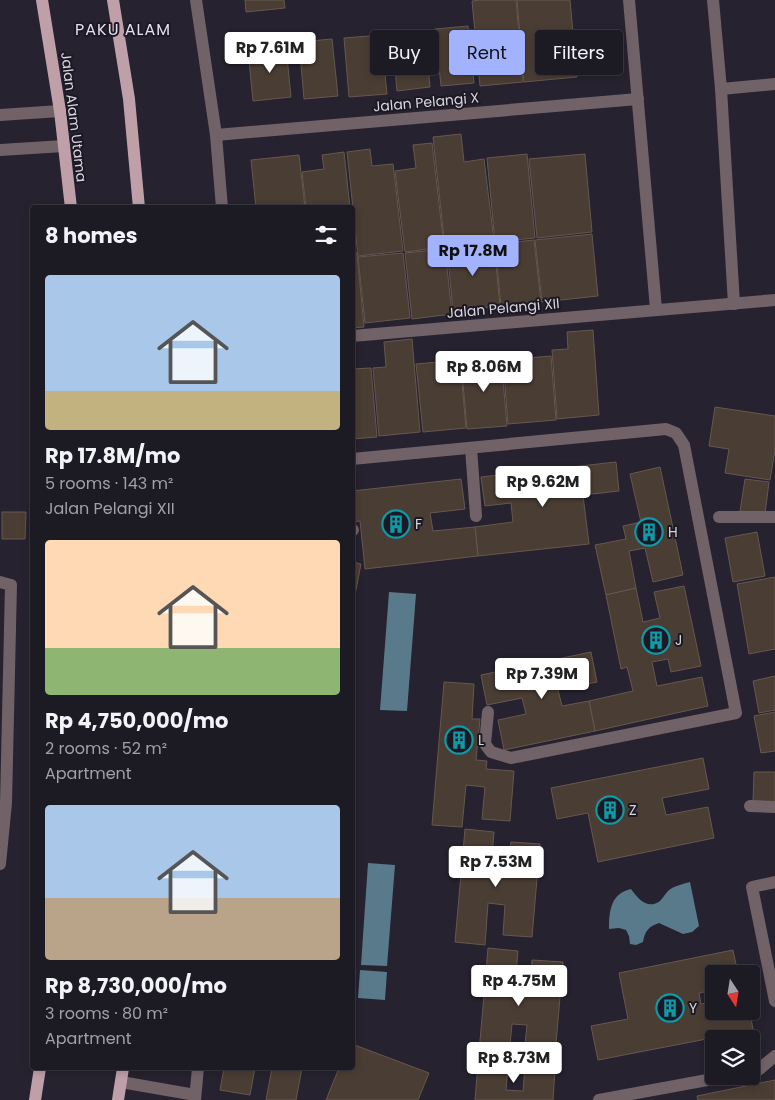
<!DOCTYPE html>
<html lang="en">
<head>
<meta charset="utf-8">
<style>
  :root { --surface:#1c1a23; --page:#292730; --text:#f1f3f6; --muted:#a0a1a6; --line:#3a3841; --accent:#a2b2fd }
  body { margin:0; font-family:Poppins,sans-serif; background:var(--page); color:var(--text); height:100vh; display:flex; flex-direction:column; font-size:19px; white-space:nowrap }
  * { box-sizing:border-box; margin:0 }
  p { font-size:16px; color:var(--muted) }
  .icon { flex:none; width:28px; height:28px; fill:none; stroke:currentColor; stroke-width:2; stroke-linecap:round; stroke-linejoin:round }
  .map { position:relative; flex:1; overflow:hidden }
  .panel { position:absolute; left:30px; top:205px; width:325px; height:865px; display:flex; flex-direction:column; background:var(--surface); border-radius:5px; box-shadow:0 2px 8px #0003,0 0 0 1px var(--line) }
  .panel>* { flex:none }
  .guide { position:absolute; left:370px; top:30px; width:330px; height:45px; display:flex; gap:10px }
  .needle { width:32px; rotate:168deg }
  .tools { position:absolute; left:705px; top:965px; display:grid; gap:10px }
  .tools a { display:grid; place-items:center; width:55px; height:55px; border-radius:5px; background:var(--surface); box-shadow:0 2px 8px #0003,0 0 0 1px var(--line); font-size:25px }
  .price { position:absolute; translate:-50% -42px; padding:0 11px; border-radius:5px; background:#fff; color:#222; font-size:16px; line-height:32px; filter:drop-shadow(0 1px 2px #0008) }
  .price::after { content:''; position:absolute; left:50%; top:30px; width:15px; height:11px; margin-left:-8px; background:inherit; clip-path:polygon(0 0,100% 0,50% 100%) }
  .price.current { background:var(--accent); color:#111 }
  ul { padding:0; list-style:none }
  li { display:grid; align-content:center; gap:10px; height:265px; padding:0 15px }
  li span { display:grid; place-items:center; height:155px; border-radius:5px; color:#555 }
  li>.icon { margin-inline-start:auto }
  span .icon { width:90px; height:90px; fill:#fffc; stroke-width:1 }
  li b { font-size:21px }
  h2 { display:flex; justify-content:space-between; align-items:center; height:60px; padding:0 15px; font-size:21px }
  .chip { padding:0 18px; border-radius:5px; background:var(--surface); box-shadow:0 2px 8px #0003,0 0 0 1px var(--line); font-size:18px; line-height:45px }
  .chip.current { background:var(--accent); color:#111 }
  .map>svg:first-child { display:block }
  .water { fill:#587a8a }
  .building { fill:#4a3d34; stroke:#66584f }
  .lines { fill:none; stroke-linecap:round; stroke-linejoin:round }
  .minor { stroke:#716267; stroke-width:12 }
  .major { stroke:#bfa0a9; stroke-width:12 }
  .labels { text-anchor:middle; stroke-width:4; stroke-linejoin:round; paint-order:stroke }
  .street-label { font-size:14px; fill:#d7d5dd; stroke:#1c1925 }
  .poi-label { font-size:14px; fill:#d7d5dd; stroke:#1c1925; text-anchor:start }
  .quarter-label { font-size:16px; letter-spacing:1px; fill:#e3dff0; stroke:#1c1925 }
</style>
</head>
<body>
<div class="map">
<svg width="775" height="1100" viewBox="0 0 775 1100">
  <rect width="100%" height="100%" fill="#26222f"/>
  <!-- water -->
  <g class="water">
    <path d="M389,592L416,594L407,711L380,710Z"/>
    <path d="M368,863L395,865L387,966L361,965Z"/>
    <path d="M690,882L699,926L692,932L683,934L659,923C648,927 645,931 643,942L636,945L630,944L629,936L626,930L619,928L609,929C609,911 611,893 631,889C638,899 648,910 660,901C663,898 665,894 668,891C673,886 683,884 690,882Z"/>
    <path d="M360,970L387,972L385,1000L358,998Z"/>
  </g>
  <!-- building -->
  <g class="building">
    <path d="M245,0H284L285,8L246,12Z"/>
    <path d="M481,0H516L523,82L480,86L472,1Z"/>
    <path d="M517,0H570L577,77L524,82Z"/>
    <path d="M468,26L474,83L441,86L435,29Z"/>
    <path d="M425,31L430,87L397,91L392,34Z"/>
    <path d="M381,35L387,94L349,97L344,38Z"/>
    <path d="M332,39L338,96L304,99L299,42Z"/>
    <path d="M286,47L291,97L253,101L248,51Z"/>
    <path d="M461,134L464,162L484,159L494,241L445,247L433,137Z"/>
    <path d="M432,143L444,247L405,252L395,171L416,168L413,145Z"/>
    <path d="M370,149L372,166L393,164L403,251L358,256L347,152Z"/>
    <path d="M344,152L350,208H306L302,172L324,169L322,155Z"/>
    <path d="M527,154L535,238L495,242L487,158Z"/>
    <path d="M585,154L592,232L537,238L529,159Z"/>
    <path d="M299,155L305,208H256L251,160Z"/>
    <path d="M592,234L598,296L542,302L535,240Z"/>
    <path d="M534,240L541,302L501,306L495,244Z"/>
    <path d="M494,244L500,306L453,311L447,248Z"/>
    <path d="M445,249L452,314L412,319L405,253Z"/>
    <path d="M352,253H357L364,327L352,328Z"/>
    <path d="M403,253L410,318L365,323L358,257Z"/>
    <path d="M593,330L599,415L557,419L552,350L568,349L567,332Z"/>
    <path d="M412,339L420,432L379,436L373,368L386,367L384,342Z"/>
    <path d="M551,356L556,420L508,424L503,360Z"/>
    <path d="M501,357L507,426L467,429L461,360Z"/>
    <path d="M460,360L466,428L423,432L416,364Z"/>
    <path d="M371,368L377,437L352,439V369Z"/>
    <path d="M715,407L775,416V450L770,480L725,473L729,449L709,446Z"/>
    <path d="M616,462L619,491L583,495L589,544L478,556L475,527L513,522L511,503L485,506L481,477Z"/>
    <path d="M660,467L683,575L653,582L645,548L629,551L636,588L606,595L595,545L626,539L623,526L641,522L630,474Z"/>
    <path d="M461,479L465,509L430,513L433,531L475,527L478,556L365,569L360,521L352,522V491Z"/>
    <path d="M745,479L769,482L765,514L740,511Z"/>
    <path d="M2,512H26L25,539H2Z"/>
    <path d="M757,532L765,576L733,582L725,538Z"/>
    <path d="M352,562L361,564L352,610Z"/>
    <path d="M775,577V649L749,654L737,584Z"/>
    <path d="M684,586L701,666L671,672L668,659L652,662L657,686L702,677L708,706L595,731L589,701L633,691L627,667L621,669L606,595L636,588L643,622L660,618L654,592Z"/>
    <path d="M591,652L597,682L558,690L562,706L589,701L595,731L504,750L498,720L526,714L522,698L487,705L481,675Z"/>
    <path d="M775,676V710L759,713L753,681Z"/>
    <path d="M444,682L474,684L472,719H480L476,760L487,761L486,769L514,771L510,821L482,819L485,787L466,785L462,827L432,825Z"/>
    <path d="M775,712V751L761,753L754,716Z"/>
    <path d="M703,758L709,789L662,798L666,815L708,807L714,838L598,862L588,813L557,819L551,788Z"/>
    <path d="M754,772H775V802L753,801Z"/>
    <path d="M465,829L494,832L491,867L508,869L511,842L540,844L532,937L503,935L505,905L488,903L485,945L455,942Z"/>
    <path d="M488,948L518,951L515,985L530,987L532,960L563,962L555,1056L524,1054L527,1025L512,1024L508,1066L478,1064Z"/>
    <path d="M733,950L738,974H714V990L699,993L701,1004L714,1002V1011H750L753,1030L598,1060L591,1026L628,1019L619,973Z"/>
    <path d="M352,1044L429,1073L418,1100H326L339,1068H352Z"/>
    <path d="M478,1064L508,1066L506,1090L523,1091L525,1067L555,1069L553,1100H475Z"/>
    <path d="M224,1068H255L250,1095L220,1090Z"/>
    <path d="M272,1068H302L296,1100H266Z"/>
    <path d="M775,1080V1100H698L697,1096Z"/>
  </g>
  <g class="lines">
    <!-- minor -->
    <g class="minor">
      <path d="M196,0L216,135L222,208"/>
      <path d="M629,0L656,309"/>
      <path d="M713,0L721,89L734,304"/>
      <path d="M721,89L775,84"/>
      <path d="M0,115L60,111"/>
      <path d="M216,135L638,99"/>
      <path d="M0,150L64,146"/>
      <path d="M352,336L775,300"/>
      <path d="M471,448L476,516"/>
      <path d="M352,459L666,429L676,433L684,445L736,713L511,758L491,752L485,744L488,712"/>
      <path d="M719,517H775"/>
      <path d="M352,530H353"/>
      <path d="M0,582L11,585L6,803L0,864"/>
      <path d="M750,806L775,807"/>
      <path d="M775,882L752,887L775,1001"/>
      <path d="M751,1072L757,1071L775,1056"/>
      <path d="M121,1082L195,1095"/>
      <path d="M195,1100L198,1068"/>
      <path d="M599,1100L729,1076"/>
    </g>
    <!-- major -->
    <g class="major">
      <path d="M42,0L60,111L71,208"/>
      <path d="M113,0L129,99L139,208"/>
      <path d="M35,1100L40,1068"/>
      <path d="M118,1100L123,1068"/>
    </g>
  </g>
  <!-- icons -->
  <defs>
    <g id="building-ring" transform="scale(1.4375)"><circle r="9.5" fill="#1c1925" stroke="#0f9aa8" stroke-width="1.5"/><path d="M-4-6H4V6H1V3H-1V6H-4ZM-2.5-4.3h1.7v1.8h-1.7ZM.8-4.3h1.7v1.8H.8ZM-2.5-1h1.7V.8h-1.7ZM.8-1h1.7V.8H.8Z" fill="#0f9aa8"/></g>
  </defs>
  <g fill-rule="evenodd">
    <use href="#building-ring" x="396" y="524"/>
    <use href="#building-ring" x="649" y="532"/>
    <use href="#building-ring" x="656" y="640"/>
    <use href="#building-ring" x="459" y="740"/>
    <use href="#building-ring" x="610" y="810"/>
    <use href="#building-ring" x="670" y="1008"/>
  </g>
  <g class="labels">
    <!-- street labels -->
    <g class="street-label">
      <text transform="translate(426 102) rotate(-5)" y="5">Jalan Pelangi X</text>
      <text transform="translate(74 117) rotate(83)" y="5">Jalan Alam Utama</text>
      <text transform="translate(503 308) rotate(-5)" y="5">Jalan Pelangi XII</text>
    </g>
    <!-- poi labels -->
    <g class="poi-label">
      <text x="415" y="529">F</text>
      <text x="668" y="537">H</text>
      <text x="675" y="645">J</text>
      <text x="478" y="745">L</text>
      <text x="629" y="815">Z</text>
      <text x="689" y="1013">Y</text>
    </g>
    <!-- quarter labels -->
    <g class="quarter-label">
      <text x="123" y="35">PAKU ALAM</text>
    </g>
  </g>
</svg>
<div class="tools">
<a><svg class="needle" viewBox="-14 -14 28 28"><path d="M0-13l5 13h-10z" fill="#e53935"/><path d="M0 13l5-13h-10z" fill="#a0a1a6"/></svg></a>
<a><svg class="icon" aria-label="layers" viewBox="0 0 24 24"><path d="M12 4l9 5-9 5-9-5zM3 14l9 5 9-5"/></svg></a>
</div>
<b class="price" style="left:270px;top:74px">Rp 7.61M</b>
<b class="price current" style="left:473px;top:277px">Rp 17.8M</b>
<b class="price" style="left:484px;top:393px">Rp 8.06M</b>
<b class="price" style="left:543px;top:508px">Rp 9.62M</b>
<b class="price" style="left:542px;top:700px">Rp 7.39M</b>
<b class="price" style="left:496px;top:888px">Rp 7.53M</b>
<b class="price" style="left:519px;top:1007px">Rp 4.75M</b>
<b class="price" style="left:514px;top:1084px">Rp 8.73M</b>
<div class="guide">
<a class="chip">Buy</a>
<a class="chip current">Rent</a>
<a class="chip">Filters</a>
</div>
<section class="panel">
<h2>8 homes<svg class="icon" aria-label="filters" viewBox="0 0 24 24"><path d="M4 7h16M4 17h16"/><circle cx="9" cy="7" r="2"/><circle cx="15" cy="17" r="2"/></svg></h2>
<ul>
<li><span style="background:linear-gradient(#a9c7e8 75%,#c2b280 0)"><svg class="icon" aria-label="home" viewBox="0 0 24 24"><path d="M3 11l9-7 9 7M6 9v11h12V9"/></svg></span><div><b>Rp 17.8M/mo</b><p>5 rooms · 143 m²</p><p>Jalan Pelangi XII</p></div></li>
<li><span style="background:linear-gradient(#ffd9b3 70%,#8fb573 0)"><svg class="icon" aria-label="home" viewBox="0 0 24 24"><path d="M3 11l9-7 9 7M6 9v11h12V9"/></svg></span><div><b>Rp 4,750,000/mo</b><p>2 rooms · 52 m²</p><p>Apartment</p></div></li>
<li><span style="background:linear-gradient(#a9c7e8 60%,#b9a48a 0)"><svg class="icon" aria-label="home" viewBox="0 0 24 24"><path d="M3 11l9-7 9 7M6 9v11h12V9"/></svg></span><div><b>Rp 8,730,000/mo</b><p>3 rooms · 80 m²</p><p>Apartment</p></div></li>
</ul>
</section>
</div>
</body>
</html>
